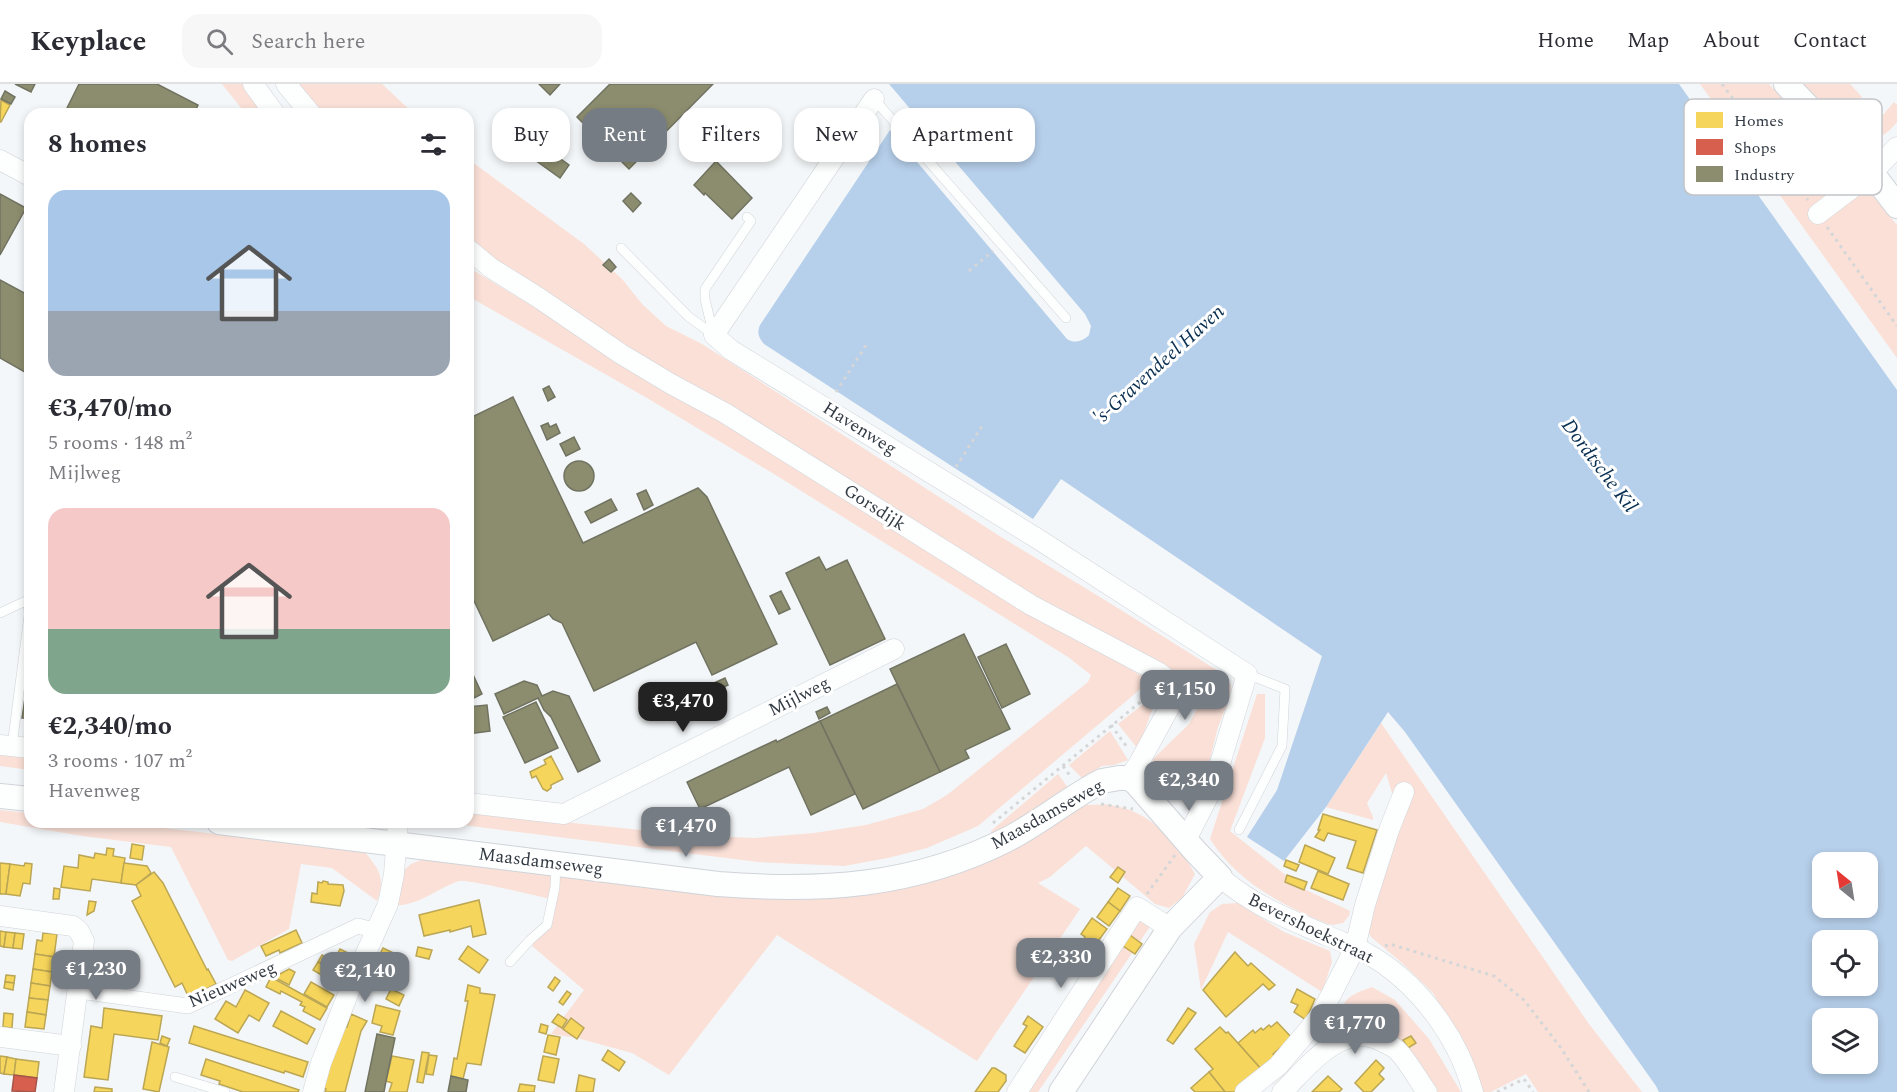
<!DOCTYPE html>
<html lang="en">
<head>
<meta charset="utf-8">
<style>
  :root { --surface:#fff; --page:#f7f7f7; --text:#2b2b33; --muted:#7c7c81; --line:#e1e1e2; --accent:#767c83 }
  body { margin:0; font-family:Spectral,serif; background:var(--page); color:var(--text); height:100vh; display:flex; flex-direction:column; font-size:22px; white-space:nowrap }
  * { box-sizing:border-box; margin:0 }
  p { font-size:20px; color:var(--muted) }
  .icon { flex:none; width:33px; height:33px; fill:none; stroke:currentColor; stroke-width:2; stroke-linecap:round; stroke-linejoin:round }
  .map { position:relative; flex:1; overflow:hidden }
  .panel { position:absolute; left:24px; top:24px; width:450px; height:720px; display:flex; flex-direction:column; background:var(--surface); border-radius:18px; box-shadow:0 3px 9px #0003 }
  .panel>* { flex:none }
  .hud { position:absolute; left:492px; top:24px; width:570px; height:54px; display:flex; gap:12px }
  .needle { width:39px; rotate:330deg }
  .buttons { position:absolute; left:1812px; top:768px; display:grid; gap:12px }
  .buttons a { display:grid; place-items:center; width:66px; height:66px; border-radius:12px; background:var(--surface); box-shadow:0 3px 9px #0003; font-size:30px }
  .price { position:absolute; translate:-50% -51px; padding:0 14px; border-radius:12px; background:var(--accent); color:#fff; font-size:20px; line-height:39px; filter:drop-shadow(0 2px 3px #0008) }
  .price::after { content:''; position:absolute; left:50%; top:36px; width:18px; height:14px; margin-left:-9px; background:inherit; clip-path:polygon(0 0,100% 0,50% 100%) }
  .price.selected { background:#222; color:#fff }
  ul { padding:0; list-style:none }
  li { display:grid; align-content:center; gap:12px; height:318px; padding:0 24px }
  li span { display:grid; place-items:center; height:186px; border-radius:18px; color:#555 }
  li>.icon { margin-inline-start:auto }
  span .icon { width:108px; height:108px; fill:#fffc; stroke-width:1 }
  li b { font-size:26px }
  h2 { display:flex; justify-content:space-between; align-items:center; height:72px; padding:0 24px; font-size:26px }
  .pill { padding:0 21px; border-radius:18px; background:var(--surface); box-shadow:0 3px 9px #0003; font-size:21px; line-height:54px }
  .pill.selected { background:var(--accent); color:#fff }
  header { display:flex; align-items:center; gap:36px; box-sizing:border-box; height:84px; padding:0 30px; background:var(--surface); border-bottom:2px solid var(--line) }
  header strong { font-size:28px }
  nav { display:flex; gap:33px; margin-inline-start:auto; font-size:21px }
  .search { width:420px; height:54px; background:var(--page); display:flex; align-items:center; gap:15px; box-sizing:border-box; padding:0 21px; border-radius:18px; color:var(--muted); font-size:22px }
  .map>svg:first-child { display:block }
  .green { fill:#fae0d7 }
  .water { fill:#b6cfea; fill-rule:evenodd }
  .homes { fill:#f6d55c; stroke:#bba654; stroke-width:1.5 }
  .shops { fill:#d6604d; stroke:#a5554a; stroke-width:1.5 }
  .industry { fill:#8c8c6e; stroke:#717361; stroke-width:1.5 }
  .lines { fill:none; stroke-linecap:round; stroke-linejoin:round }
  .service-casing { stroke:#cfd4d9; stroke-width:10 }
  .pedestrian-casing { stroke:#cfd4d9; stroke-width:16 }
  .minor-casing { stroke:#cfd4d9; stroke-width:21 }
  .tertiary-casing { stroke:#cfd4d9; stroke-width:26 }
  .path { stroke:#d5d6d7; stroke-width:3; stroke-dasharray:3 4.5; stroke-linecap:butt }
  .service { stroke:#fdfefe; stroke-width:9 }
  .pedestrian { stroke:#fdfefe; stroke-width:15 }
  .minor { stroke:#fdfefe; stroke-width:20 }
  .tertiary { stroke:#fdfefe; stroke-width:24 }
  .labels { text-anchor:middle; stroke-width:6; stroke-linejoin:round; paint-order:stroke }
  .street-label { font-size:18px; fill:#323a43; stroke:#fff }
  .water-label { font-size:20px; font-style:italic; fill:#072e51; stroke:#fff }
  .key { fill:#fff; stroke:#c2c4c7; stroke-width:1.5 }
  .key-label { font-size:16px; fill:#323a43 }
</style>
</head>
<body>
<header>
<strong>Keyplace</strong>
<div class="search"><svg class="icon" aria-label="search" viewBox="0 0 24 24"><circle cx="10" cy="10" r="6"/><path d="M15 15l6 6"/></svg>Search here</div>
<nav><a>Home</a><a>Map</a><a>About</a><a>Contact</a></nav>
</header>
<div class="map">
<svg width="1897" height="1008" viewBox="0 0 1897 1008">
  <rect width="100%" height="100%" fill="#f4f7f9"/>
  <!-- green -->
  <g class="green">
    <path d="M222,0H245L268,30H246Z"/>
    <path d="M295,0H382L414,30H321Z"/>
    <path d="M1700,0H1769L1860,96L1897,141V274Z"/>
    <path d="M1802,0H1850L1862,13L1852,19L1877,38L1894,18L1897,21V38C1883,55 1871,61 1851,50Z"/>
    <path d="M468,75L584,160L622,195L642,220L666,242L702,260L998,451L1113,521L1223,590L1231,601L1230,613L1218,643L1204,699L1192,712L1173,715L1155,696L1153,675L1189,640L1198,623C1195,604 1189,600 1174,589L982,484L468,165Z"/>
    <path d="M468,183L1059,543L1150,597L978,742L927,764L888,774L844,782L758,778L439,738H468V728L689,751L754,754L814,749L866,741L923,725L947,711L1088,598L1091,591L1068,573L774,390L647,314L468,212Z"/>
    <path d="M1156,610L1157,612L1138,665L1118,640Z"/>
    <path d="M1257,610H1265V654L1230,747L1302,804L1350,827L1349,832L1343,839L1333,841L1328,840C1282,821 1237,798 1210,755Z"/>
    <path d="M1381,639L1589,940L1642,1008H1538L1526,990L1491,1008H1482L1456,948L1433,909L1402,879L1371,853L1366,843L1395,755L1392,709L1386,689L1367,719L1373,733V736L1326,723Z"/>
    <path d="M1110,647L1128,676L1114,681L1102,682L1082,694L1069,681Z"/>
    <path d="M0,668L30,672V686L0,682Z"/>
    <path d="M1058,690L1069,705L988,754L992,746Z"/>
    <path d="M1087,721C1095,721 1103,720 1111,721C1150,727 1177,757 1195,790L1182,814L1169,824L1155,820L1086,762L1050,793L1038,799L1080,825L977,977L777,851L669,991L632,969L577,954L551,950L584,906L532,862L555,816C541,813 467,795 459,797C438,804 417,823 394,821L405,785L411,780L426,774L767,815L806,816L846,811Z"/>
    <path d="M0,726L30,729V738H111L364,767C379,785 386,794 377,817L332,784L301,780L289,845L232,877L228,876L171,763L82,752L0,738Z"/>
    <path d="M1237,819L1284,848L1330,867L1332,878L1322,908L1228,848L1201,906L1194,860L1210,828L1222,820Z"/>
    <path d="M1137,837L1151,841L1038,1008H1016Z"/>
    <path d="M1372,903L1395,916L1429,955L1461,1008H1430L1402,968L1347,947C1336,918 1346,912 1372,903Z"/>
  </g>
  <!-- water -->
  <path class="water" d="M889,0H1679L1897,306V1008H1659L1656,1002L1405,648L1388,628L1326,723L1284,777L1247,753L1277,706L1322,572L1061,395L1033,435L764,260C758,253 757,248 760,241L890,46L1067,255C1075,260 1083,257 1089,251L1091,242L1085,230ZM1822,778H1868V824H1822ZM1822,856H1868V902H1822ZM1822,934H1868V980H1822Z"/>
  <!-- homes -->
  <g class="homes">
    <path d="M1,16L10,21L1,38H0Z"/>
    <path d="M685,609L687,613L697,609L706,626L688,635L687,632L680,636L671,614Z"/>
    <path d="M551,672L563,695L551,701V704L547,707L543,705L536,692L532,694L530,688L546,680L544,676Z"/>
    <path d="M1323,730L1377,746L1363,789L1347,784L1356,757L1328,749L1324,757L1315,753L1320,746H1318Z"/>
    <path d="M132,760L144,762L142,776L130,774Z"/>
    <path d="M1305,761L1335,774L1328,790L1299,778Z"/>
    <path d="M107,764L114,765L113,772L125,774L121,799L92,795L90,807L61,803L64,782L78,784L79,771L94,774L95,769L106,771Z"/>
    <path d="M1286,776L1299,781L1296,787L1284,782Z"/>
    <path d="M0,779L10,780L6,810H0Z"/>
    <path d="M25,779L32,780L30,800L23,799L20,812L6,810L10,780L24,782Z"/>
    <path d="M124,779L147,782L151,789L136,801L121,799Z"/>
    <path d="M1118,783L1125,788L1118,799L1110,793Z"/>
    <path d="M1318,787L1349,800L1343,816L1311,804Z"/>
    <path d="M154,788L163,799L207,886L208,885L216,900L189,914L182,899L175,903L132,817L141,812L136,801Z"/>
    <path d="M1287,791L1307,798L1304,806L1285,798Z"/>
    <path d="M323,797L328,798V800L343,801L344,807L340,822L311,818L312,809L317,810L318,798L322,799Z"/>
    <path d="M54,804L60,805L59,815H53Z"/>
    <path d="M1118,804L1130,812L1120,827L1108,818Z"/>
    <path d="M479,816L486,850L473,853L471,842L450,848V846L424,852L419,831Z"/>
    <path d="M89,817L96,818L94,827L87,831Z"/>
    <path d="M1108,818L1120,827L1109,842L1097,833Z"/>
    <path d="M1092,834L1107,845L1096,860L1092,858L1090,862L1093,865L1083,879L1068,869L1078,855L1083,857L1085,853L1081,850Z"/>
    <path d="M296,846L302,859L280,869L279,866L266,872L261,862Z"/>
    <path d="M0,847L6,848L4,863L0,862Z"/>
    <path d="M6,848L15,849L13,864L4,863Z"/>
    <path d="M15,849L24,850L22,865L13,864Z"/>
    <path d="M43,849L57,850L54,873L35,870L37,856L42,857Z"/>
    <path d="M1130,851L1142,860L1135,870L1123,862Z"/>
    <path d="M468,862L488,876L479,889L459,875Z"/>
    <path d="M418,863L432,866L429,875L416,872Z"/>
    <path d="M383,864L404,874L396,889L401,892L397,901L374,890L378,882L375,880Z"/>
    <path d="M340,865L356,873L345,892L332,885L333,883L331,882Z"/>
    <path d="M1235,868L1248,882L1251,879L1275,901L1269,906L1263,900L1226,933L1203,906Z"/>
    <path d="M35,870L54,873L52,888L33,885Z"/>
    <path d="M322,871L332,877L328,883L318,878Z"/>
    <path d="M318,878L345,892L337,906L322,898L325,893L313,886Z"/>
    <path d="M33,885L52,888L50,902L31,899Z"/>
    <path d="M289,885L295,888L289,901L274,893Z"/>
    <path d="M6,891L15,892L14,899L5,898Z"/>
    <path d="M271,893L327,924L320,936L303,927L305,923L300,921L302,918L281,907L280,910L266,903Z"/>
    <path d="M555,893L560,897L553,907L548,903Z"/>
    <path d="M5,898L14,899L13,906L4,904Z"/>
    <path d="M311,898L334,911L327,923L304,910Z"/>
    <path d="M31,899L50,902L48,916L29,914Z"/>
    <path d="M468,901L480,904V909L495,911L481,981L467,979L463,995L451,992L454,974L457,975L468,917H465Z"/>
    <path d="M391,905L404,911L399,922L386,915Z"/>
    <path d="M1297,905L1315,915L1306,936L1294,928L1298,921L1291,918Z"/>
    <path d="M245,906L269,919L259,937L249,931L238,949L215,935L226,917L236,923Z"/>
    <path d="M567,907L571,910L563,921L559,918Z"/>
    <path d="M29,914L48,916L46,931L27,928Z"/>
    <path d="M376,921L400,927L393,951L380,948L382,942L372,939Z"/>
    <path d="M104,924L162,932L158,956L114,950L108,996L84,993L91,942L102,944Z"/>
    <path d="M1188,924L1196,929L1173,960L1167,956Z"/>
    <path d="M281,927L315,945L307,960L273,942Z"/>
    <path d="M27,928L46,931L44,945L25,943Z"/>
    <path d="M4,929L13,930L12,944L3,943Z"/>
    <path d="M351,930L367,937L361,947L345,1008H325L326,1005L323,1004L340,941L347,943Z"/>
    <path d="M558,930L567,936L562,944L552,938Z"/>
    <path d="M1028,932L1043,943L1025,969L1014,962L1027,942L1023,940Z"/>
    <path d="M571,934L584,944L577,955L563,945Z"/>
    <path d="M1277,938L1292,954L1273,970L1275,972L1261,985L1238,959L1253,946L1255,949L1261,944L1263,946L1269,941L1271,943Z"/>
    <path d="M541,940L548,942L546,950L539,948Z"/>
    <path d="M194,942L308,978L303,993L285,987L284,989L189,959Z"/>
    <path d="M1220,943L1226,949L1228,948L1261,985L1236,1008H1225L1209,988L1213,985L1195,965Z"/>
    <path d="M548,951L560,953L556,971L544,968Z"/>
    <path d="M162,952L170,955L167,962L160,959Z"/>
    <path d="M1411,952L1416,959L1408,964L1403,956Z"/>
    <path d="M152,958L169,963L159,1008L143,1005Z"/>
    <path d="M608,966L625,978L619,987L602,976Z"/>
    <path d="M422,968L429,969L423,999L417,998Z"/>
    <path d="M429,971L437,972L433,991L426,990Z"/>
    <path d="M0,972L7,973L4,990L0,989Z"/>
    <path d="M392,972L414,976L407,1008H389L392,999L386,997Z"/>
    <path d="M543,972L559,975L554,999L538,996Z"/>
    <path d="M7,973L16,975L14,991L4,990Z"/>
    <path d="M16,975L39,978L37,994L14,991Z"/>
    <path d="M206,975L299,1006L298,1008H243L219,1000L220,997L201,991Z"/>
    <path d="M1376,976L1384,984L1379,990L1384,995L1371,1008H1364L1355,999Z"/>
    <path d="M992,984H995L1006,991V997L998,1008H975Z"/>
    <path d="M1209,988L1225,1008H1195L1191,1004Z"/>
    <path d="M579,991L595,995L593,1008H576Z"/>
    <path d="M1328,992L1342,1005L1339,1008H1312Z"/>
    <path d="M520,1000L535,1002L534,1008H518Z"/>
    <path d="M95,1003L112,1005V1008H94Z"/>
  </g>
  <!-- shops -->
  <path class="shops" d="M14,991L37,994L35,1008L12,1007Z"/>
  <!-- industry -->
  <g class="industry">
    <path d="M15,0H35L31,8Z"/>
    <path d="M79,0H157L198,21L194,30H64Z"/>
    <path d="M539,0H560L550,11Z"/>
    <path d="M610,0H713L629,85L577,33Z"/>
    <path d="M5,7L15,13L11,20L1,15Z"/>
    <path d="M508,37L569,81L560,94L499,50Z"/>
    <path d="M716,77L752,114L732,135L705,109L704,111L694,101Z"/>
    <path d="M631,109L641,119L633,128L623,117Z"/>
    <path d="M0,110L26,124L0,171Z"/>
    <path d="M609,175L616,183L611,188L603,181Z"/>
    <path d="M0,196L26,210L30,202V291L0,274Z"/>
    <path d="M549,302L555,313L548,317L543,305Z"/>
    <path d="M513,313L583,459L698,404L707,413L777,560L712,591L696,558L594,607L562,539L553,535L549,530L493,557L468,504V335Z"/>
    <path d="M548,339L550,343L556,340L560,349L547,356L541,342Z"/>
    <path d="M574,353L580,365L566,372L560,360Z"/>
    <circle cx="579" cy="392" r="15"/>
    <path d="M646,406L653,421L644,426L637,410Z"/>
    <path d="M611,415L617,426L591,439L585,428Z"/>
    <path d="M819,473L826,486L847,476L885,555L830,581L786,489Z"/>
    <path d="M781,507L790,525L779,530L770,512Z"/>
    <path d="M964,550L1010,645L965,666L969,674L940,688L890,585Z"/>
    <path d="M1006,560L1030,610L1002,624L978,573Z"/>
    <path d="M468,580L482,610L468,617Z"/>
    <path d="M29,587H30V634H22Z"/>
    <path d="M725,594L728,601L715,607L712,600Z"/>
    <path d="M524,597L537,601L542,612L553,607L569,612L600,677L578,688L550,631V632L544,626L538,614L504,630L495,610Z"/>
    <path d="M664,599L672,617L660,623L652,605Z"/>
    <path d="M897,600L940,688L863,725L820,637Z"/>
    <path d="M536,618L558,664L525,679L503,633Z"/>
    <path d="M487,621L490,647L468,650V623Z"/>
    <path d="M827,623L830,629L819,635L816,628Z"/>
    <path d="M820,637L855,710L811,731L789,683L700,725L687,698L776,656L777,658Z"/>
    <path d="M377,950L395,954L386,997L384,1008H365Z"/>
    <path d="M451,992L468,996L466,1008H448Z"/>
  </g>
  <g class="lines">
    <!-- service casing -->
    <g class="service-casing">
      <g id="service">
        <path d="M874,15L1066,234"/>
        <path d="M621,164L689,233L714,251"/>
        <path d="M713,249L705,215V205L751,137L747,133"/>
        <path d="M0,529L28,516L29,531L12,662"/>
        <path d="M1239,746L1282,662L1285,605L1247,590"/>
        <path d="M510,878L530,856L547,841L555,803L556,780"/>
        <path d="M175,993L225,1008"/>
      </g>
    </g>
    <!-- pedestrian casing -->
    <g class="pedestrian-casing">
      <path id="pedestrian" d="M79,907L188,922L358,842L377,847"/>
    </g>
    <!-- minor casing -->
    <g class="minor-casing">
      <g id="minor">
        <path d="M253,0L275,30"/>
        <path d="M286,0L311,30"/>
        <path d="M874,15L714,251L731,266L1038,455L1247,590L1213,703L1186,756"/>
        <path d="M0,76L30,92"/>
        <path d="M1818,130L1872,89L1897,63"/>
        <path d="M468,165L491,184L539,214L621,270L671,300L725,329L1031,521L1158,588C1168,595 1175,602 1174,615L1139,679L1129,694"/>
        <path d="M0,661L30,664"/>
        <path d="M468,719L564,730L894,565"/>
        <path d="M1220,793C1255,823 1287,834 1328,852C1341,858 1355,862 1366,869C1417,897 1458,952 1473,1008"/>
        <path d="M0,832L73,842L79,847L84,857L64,1008"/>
        <path d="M0,953L71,962"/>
        <path d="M313,1008L321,979L352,900L388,820L394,790L398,738"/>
        <path d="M1017,1008L1137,823L1170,844"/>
        <path d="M1245,1008L1278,982L1320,932L1355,864L1365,821L1389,746L1404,708"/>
        <path d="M1282,1008C1309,982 1344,934 1385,959C1389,961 1394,963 1397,966C1409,978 1417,995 1427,1008"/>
      </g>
    </g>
    <!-- tertiary casing -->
    <g class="tertiary-casing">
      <g id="tertiary">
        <path d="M1786,0L1872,89L1897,122"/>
        <path d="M0,712L30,715"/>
        <path d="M219,738L718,800C820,808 914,803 1008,755C1041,738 1069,714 1102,697L1119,694H1129L1136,699L1196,768L1220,793L1170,844L1061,1008"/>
      </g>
    </g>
    <!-- path -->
    <g class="path">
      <path d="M1722,0L1808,116"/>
      <path d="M1827,143L1897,242"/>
      <path d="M969,187L993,167"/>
      <path d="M836,308L868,258"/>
      <path d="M956,383L984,339"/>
      <path d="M1111,641L1127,663"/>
      <path d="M1063,682L1071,693"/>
      <path d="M1101,720L1133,725"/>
      <path d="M993,739L1155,606"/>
      <path d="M1147,810L1175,771"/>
      <path d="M1385,862L1390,860L1494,892L1524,916L1561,964L1589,1008"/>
      <path d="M1497,1008L1524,995L1533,1008"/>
    </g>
    <!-- service -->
    <use href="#service" class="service"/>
    <!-- pedestrian -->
    <use href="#pedestrian" class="pedestrian"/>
    <!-- minor -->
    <use href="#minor" class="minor"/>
    <!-- tertiary -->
    <use href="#tertiary" class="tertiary"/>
  </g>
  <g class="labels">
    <!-- street labels -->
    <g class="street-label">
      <text transform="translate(860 344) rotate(32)" y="6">Havenweg</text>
      <text transform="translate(875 423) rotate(33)" y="6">Gorsdijk</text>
      <text transform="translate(799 612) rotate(-27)" y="6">Mijlweg</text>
      <text transform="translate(1047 730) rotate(-29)" y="6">Maasdamseweg</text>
      <text transform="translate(541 777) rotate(7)" y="6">Maasdamseweg</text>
      <text transform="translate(1311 844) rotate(26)" y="6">Bevershoekstraat</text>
      <text transform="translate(232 900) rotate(-23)" y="6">Nieuweweg</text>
    </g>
    <!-- water labels -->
    <g class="water-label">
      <text transform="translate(1158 280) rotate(-42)" y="7">'s-Gravendeel Haven</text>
      <text transform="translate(1600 381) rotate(53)" y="7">Dordtsche Kil</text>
    </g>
  </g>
  <!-- legend -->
  <rect x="1684" y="15" width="198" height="96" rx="9" class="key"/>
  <rect x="1696" y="28" width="27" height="16" fill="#f6d55c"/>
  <rect x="1696" y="55" width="27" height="16" fill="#d6604d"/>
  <rect x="1696" y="82" width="27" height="16" fill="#8c8c6e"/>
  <g class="key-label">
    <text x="1734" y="42">Homes</text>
    <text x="1734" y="69">Shops</text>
    <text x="1734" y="96">Industry</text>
  </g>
</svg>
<div class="buttons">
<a><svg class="needle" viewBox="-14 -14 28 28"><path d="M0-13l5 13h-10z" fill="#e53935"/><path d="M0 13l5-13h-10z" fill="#7c7c81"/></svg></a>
<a><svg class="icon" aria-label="locate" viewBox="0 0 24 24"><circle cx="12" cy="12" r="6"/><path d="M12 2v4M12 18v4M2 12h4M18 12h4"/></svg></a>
<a><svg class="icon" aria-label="layers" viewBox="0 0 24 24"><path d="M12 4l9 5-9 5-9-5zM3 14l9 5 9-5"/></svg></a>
</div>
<b class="price" style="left:1185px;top:637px">€1,150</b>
<b class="price selected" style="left:683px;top:649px">€3,470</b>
<b class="price" style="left:1189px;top:728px">€2,340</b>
<b class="price" style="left:686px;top:774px">€1,470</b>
<b class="price" style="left:1061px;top:905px">€2,330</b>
<b class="price" style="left:96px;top:917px">€1,230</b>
<b class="price" style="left:365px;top:919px">€2,140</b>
<b class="price" style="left:1355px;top:971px">€1,770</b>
<div class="hud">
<a class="pill">Buy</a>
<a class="pill selected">Rent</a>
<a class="pill">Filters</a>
<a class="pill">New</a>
<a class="pill">Apartment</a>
</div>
<section class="panel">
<h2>8 homes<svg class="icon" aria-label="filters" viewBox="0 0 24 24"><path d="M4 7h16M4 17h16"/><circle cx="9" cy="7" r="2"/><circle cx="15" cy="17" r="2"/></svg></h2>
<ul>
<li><span style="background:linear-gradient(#a9c7e8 65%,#9aa5b1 0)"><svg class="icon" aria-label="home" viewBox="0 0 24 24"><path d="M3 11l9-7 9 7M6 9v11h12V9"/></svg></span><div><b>€3,470/mo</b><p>5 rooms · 148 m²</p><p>Mijlweg</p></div></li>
<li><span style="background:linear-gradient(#f6c9c9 65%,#7fa58c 0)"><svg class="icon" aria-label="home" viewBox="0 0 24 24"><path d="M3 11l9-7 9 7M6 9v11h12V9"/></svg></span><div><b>€2,340/mo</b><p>3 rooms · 107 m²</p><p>Havenweg</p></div></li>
</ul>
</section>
</div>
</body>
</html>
